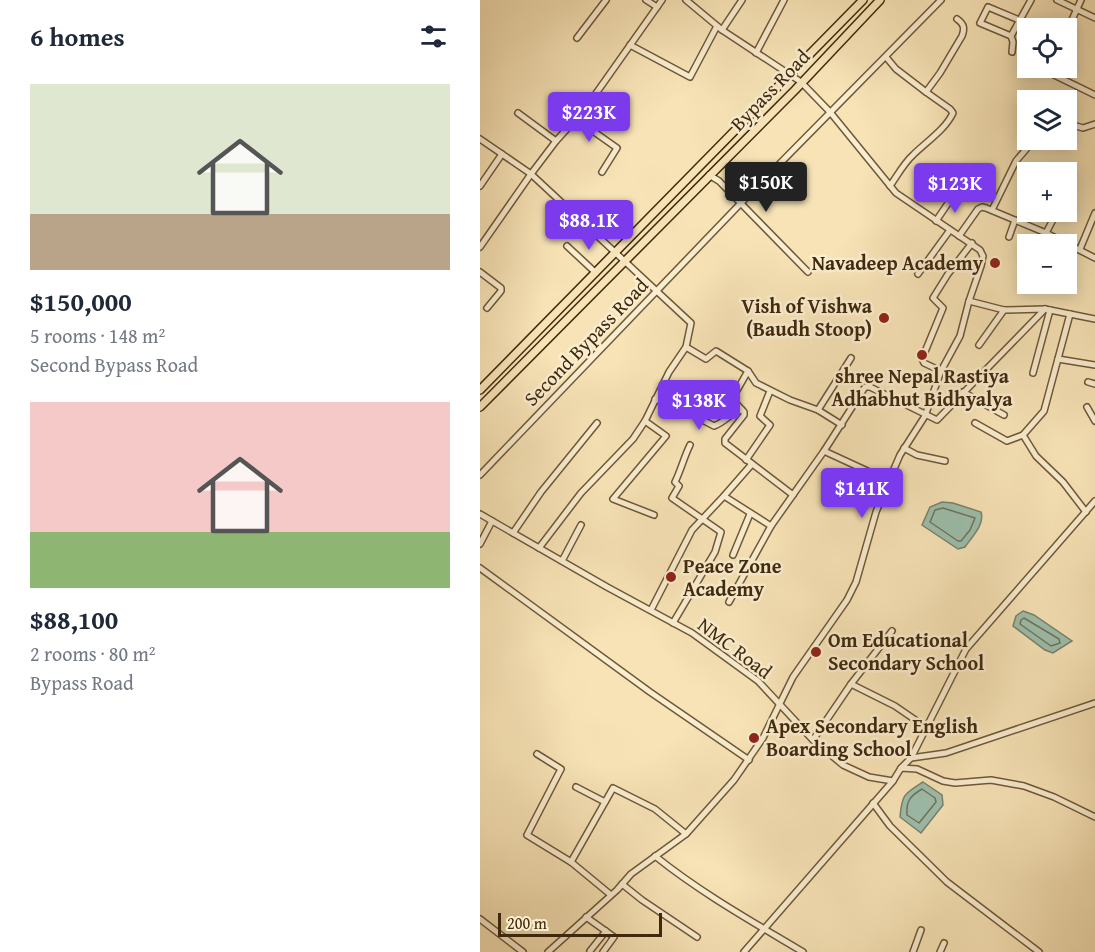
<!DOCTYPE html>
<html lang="en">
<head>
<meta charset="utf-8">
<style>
  :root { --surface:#fff; --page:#f6f6f7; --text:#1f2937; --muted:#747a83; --accent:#7c3aed }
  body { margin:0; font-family:"Gentium Book Plus",serif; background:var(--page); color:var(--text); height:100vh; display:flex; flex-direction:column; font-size:22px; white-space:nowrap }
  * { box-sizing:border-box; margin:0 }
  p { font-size:20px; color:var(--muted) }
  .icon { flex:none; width:33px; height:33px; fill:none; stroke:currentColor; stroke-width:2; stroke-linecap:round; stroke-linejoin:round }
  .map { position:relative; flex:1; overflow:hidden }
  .panel { display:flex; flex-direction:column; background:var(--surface); width:480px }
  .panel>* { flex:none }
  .controls { position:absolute; left:537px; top:18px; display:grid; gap:12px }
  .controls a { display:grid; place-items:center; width:60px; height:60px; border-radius:0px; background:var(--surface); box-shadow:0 3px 15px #0003; font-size:30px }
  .scale { position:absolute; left:18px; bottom:15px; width:164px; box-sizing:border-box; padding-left:6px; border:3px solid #40290d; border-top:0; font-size:16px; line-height:21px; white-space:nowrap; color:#40290d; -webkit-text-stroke:4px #faedd0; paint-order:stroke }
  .price { position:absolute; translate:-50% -51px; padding:0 14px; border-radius:6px; background:var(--accent); color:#fff; font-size:20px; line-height:39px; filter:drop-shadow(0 2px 3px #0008) }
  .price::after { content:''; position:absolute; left:50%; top:36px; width:18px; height:14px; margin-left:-9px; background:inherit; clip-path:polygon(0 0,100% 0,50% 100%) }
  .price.current { background:#222; color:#fff }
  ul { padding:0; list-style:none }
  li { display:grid; align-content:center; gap:12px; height:318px; padding:0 30px }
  li span { display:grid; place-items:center; height:186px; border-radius:0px; color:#555 }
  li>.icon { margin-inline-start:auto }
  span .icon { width:108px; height:108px; fill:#fffc; stroke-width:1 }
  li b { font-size:26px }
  h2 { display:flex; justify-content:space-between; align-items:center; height:72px; padding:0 30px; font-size:26px }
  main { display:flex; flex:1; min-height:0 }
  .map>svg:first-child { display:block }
  .water { fill:#9dbeac; stroke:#78826c; stroke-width:1.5 }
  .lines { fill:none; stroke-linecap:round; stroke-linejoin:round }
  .shore { stroke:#6e745c; stroke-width:1.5 }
  .minor-casing { stroke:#6e5837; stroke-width:8 }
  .major-casing { stroke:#40290d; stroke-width:10 }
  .minor { stroke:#faedd0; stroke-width:5 }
  .major { stroke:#f7e3b6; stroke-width:7 }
  .poi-dot { fill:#8f2418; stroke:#faedd0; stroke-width:2 }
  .labels { text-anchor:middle; stroke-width:5; stroke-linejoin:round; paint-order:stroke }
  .street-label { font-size:20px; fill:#40290d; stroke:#faedd0 }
  .poi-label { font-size:20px; font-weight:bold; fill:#40290d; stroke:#faedd0; text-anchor:start }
</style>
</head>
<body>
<main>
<section class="panel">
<h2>6 homes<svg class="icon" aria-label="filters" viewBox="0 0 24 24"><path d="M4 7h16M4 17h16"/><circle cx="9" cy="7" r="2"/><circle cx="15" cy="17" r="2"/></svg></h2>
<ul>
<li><span style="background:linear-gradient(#dfe7d0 70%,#b9a48a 0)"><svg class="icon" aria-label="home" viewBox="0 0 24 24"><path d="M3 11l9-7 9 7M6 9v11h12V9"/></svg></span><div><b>$150,000</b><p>5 rooms · 148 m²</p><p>Second Bypass Road</p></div></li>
<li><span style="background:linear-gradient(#f6c9c9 70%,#8fb573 0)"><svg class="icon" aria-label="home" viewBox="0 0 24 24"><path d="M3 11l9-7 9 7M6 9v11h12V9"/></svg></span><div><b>$88,100</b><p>2 rooms · 80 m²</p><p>Bypass Road</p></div></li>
</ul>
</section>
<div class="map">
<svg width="615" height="952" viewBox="0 0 615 952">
  <rect width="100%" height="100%" fill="#f7e3b6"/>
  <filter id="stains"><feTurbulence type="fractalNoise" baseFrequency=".00333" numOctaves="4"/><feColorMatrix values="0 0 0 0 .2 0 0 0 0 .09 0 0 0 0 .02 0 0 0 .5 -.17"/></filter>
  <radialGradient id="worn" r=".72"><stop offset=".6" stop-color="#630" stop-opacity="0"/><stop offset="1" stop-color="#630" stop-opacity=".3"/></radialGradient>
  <!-- water -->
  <g class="water">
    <path d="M462,502L473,503L501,512C505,524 492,537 485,547L478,549L442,525L450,507Z"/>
    <path d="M543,611L554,615L592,641L573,653L565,650L533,626L536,616Z"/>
    <path d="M443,782L462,795L463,805L441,833L420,817C422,794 424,794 443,782Z"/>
  </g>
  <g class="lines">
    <!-- shore -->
    <g class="shore">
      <path d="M463,508L495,518L490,530L481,541H478L450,522L455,510Z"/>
      <path d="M544,618L579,639L580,643L571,646L540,624L541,620Z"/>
      <path d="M442,789L455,798L456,802L439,823L427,815C426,801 430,796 442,789Z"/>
    </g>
    <!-- minor casing -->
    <g class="minor-casing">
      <g id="minor">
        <path d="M166,0L177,7"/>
        <path d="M577,0L615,18"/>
        <path d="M242,30L262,0"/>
        <path d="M586,33L601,0"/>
        <path d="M531,36L500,23L508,7L539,20"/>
        <path d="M97,38L126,0"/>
        <path d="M150,45L210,77L237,26"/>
        <path d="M532,52L533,42L531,36L551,0"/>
        <path d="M276,53L304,0"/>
        <path d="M406,57L416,69L446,92L460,73L482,36C485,28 484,24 477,19"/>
        <path d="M574,68L572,74L615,95"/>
        <path d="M38,113L76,141"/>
        <path d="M96,119L137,148L122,172"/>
        <path d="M586,123L603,128L615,124"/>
        <path d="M0,139L51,174L211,323L206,347L189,372L165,421L153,439L101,493L59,548"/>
        <path d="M229,175L239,181L328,272"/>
        <path d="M0,186L22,154"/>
        <path d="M410,186C417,176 424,163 433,155C446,142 465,130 473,113L470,109L446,92"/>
        <path d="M512,210L536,161L554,140"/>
        <path d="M456,221L475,193"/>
        <path d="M566,233L577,212"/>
        <path d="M479,236L498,209L502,207L506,208L566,233L615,258"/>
        <path d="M529,237L535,220"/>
        <path d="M87,246L116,273"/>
        <path d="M0,247L51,174L76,141L105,109L182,0"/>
        <path d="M600,249L615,213"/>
        <path d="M0,272L21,288V291L7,308"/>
        <path d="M438,274L470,230"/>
        <path d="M489,301L524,310L565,309L615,319"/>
        <path d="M590,314L564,411L543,435L556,456L583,482L606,512"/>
        <path d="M499,345L524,310"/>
        <path d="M206,347L226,359L236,351L268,371L276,383L310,400L338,410L362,425"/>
        <path d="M578,359L615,365"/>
        <path d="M268,371L252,399L264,412V415L245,439V443L313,495"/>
        <path d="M461,371L444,363L442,359L463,308L453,298L468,274L492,243"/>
        <path d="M553,373L570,310"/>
        <path d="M608,382L615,384"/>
        <path d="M483,392L524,415"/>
        <path d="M175,399L211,414L234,426C247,421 249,413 262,410"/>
        <path d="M607,407L615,421"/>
        <path d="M338,410L371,358"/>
        <path d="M165,421L186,436L133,499L174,515"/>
        <path d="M495,423L527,441L543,435"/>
        <path d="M424,448L437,455L465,461"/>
        <path d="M344,451L409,481"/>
        <path d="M266,460L290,425L280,416L290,391"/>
        <path d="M0,475L261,203L461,0"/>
        <path d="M244,496L272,464"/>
        <path d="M0,514L127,587L212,633L278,681L333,740L363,765L389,777L413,781L421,768L437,769L463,781L475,783L511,780L544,786L574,797L615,817"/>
        <path d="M33,533L61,492L117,423"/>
        <path d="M0,544L12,521"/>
        <path d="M253,555L270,514"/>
        <path d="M82,561L101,525"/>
        <path d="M0,568L170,692L269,760"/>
        <path d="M249,602L291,526"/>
        <path d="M171,610L212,530L244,496L291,526L344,451L385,387H390L457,420L565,309"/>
        <path d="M193,623L235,552L241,532L192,498L199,486L195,482C201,470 204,457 210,445"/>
        <path d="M371,684L412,631"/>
        <path d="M333,740L371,684L415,706L447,728"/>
        <path d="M57,754L81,769L47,835L91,862L131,895"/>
        <path d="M431,758L466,753L615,703"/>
        <path d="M421,768L431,758L486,649L615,501"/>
        <path d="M96,787L125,802"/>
        <path d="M393,803L410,826L467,882L559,952"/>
        <path d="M175,856C221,893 273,922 323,952"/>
        <path d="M91,862L133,788L175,809L206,834"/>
        <path d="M142,884L162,900L217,937"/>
        <path d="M106,917L134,937L123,952"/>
        <path d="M0,919L43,952"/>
        <path d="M110,951L126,931"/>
        <path d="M68,952L137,890L151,874L206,834L254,780L283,738L313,677L367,600L376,582L396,512L407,485L420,455L445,416L461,371L480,336L489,301L501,266L503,256L500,250L416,193L350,112L321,82L242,30L206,0"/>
        <path d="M264,952L413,781"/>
        <path d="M433,952L441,930"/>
        <path d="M460,952L464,943"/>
      </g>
    </g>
    <!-- major casing -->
    <g class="major-casing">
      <g id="major">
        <path d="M0,390L383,0"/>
        <path d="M0,407L315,90L400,0"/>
      </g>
    </g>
    <!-- minor -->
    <use href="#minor" class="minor"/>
    <!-- major -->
    <use href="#major" class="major"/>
  </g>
  <!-- markers -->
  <g class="poi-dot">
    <circle cx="515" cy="263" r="6"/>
    <circle cx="404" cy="318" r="6"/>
    <circle cx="442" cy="355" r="6"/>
    <circle cx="191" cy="577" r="6"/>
    <circle cx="336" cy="652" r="6"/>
    <circle cx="274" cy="738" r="6"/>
  </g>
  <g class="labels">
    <!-- street labels -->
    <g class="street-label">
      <text transform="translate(290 90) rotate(-46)" y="7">Bypass Road</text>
      <text transform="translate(106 342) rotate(-46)" y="7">Second Bypass Road</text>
      <text transform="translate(255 648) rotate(37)" y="7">NMC Road</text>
    </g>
    <!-- poi labels -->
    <g class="poi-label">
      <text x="503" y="270" text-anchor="end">Navadeep Academy</text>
      <text x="392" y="313" text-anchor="end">Vish of Vishwa<tspan x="392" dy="23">(Baudh Stoop)</tspan></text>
      <text x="442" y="383" text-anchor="middle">shree Nepal Rastiya<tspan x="442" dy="23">Adhabhut Bidhyalya</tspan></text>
      <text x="203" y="573">Peace Zone<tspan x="203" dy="23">Academy</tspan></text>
      <text x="348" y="647">Om Educational<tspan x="348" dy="23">Secondary School</tspan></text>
      <text x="286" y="733">Apex Secondary English<tspan x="286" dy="23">Boarding School</tspan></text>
    </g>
  </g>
  <rect width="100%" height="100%" filter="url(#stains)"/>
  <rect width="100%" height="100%" fill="url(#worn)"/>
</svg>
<div class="controls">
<a><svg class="icon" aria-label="locate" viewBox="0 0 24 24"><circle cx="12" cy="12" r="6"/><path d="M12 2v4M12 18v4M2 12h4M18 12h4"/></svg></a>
<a><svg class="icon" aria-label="layers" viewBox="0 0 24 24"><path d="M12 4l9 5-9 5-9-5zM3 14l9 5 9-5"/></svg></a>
<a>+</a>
<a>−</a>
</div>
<div class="scale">200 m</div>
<b class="price" style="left:109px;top:143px">$223K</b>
<b class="price current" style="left:286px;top:213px">$150K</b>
<b class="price" style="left:475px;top:214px">$123K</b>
<b class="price" style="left:109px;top:251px">$88.1K</b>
<b class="price" style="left:219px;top:431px">$138K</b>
<b class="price" style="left:382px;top:519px">$141K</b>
</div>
</main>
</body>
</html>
